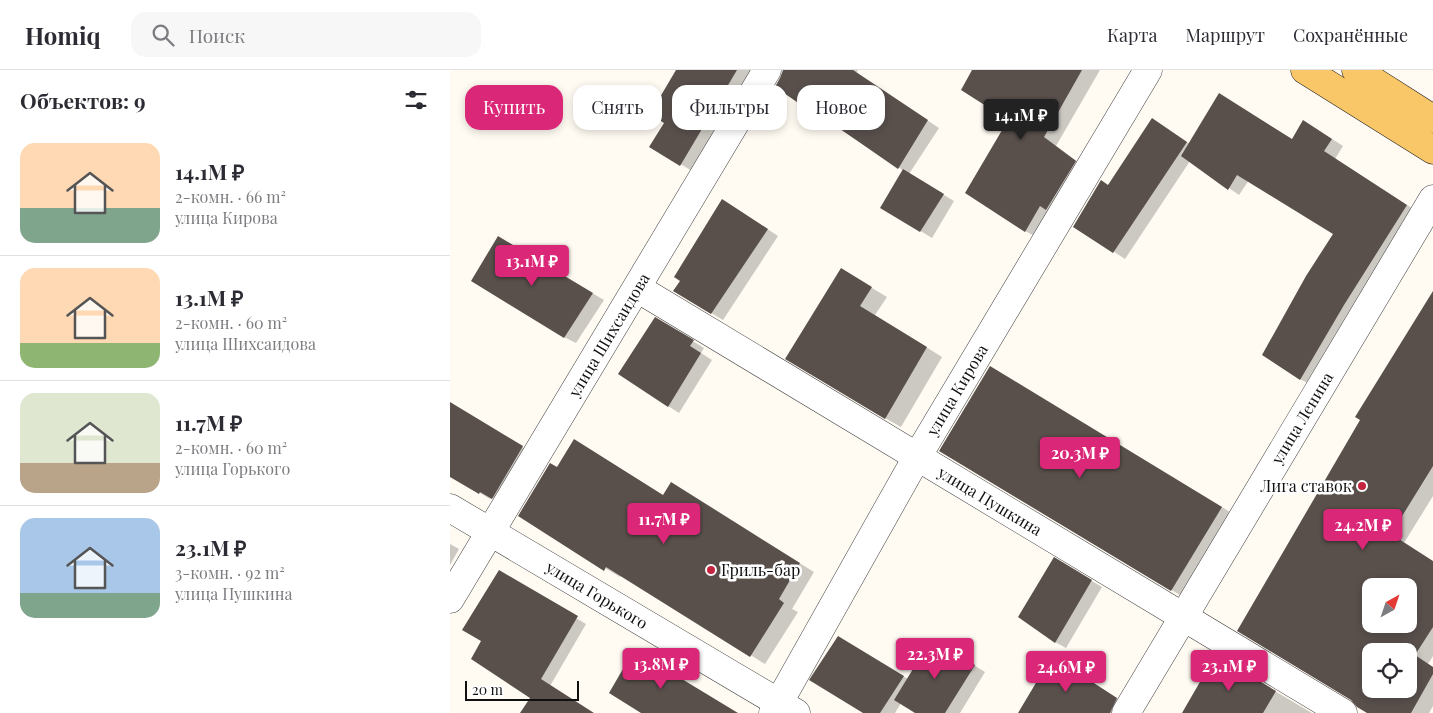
<!DOCTYPE html>
<html lang="ru">
<head>
<meta charset="utf-8">
<style>
  :root { --surface:#fff; --page:#f7f7f7; --text:#2b2b33; --muted:#7c7c81; --line:#e1e1e2; --accent:#db2777 }
  body { margin:0; font-family:"Playfair Display",serif; background:var(--page); color:var(--text); height:100vh; display:flex; flex-direction:column; font-size:19px; white-space:nowrap }
  * { box-sizing:border-box; margin:0 }
  p { font-size:16px; color:var(--muted) }
  .icon { flex:none; width:28px; height:28px; fill:none; stroke:currentColor; stroke-width:2; stroke-linecap:round; stroke-linejoin:round }
  .map { position:relative; flex:1; overflow:hidden }
  .drawer { display:flex; flex-direction:column; background:var(--surface); width:450px }
  .drawer>* { flex:none }
  .top-card { position:absolute; left:15px; top:15px; width:475px; height:45px; display:flex; gap:10px }
  .needle { width:32px; rotate:40deg }
  .tools { position:absolute; left:912px; top:508px; display:grid; gap:10px }
  .tools a { display:grid; place-items:center; width:55px; height:55px; border-radius:10px; background:var(--surface); box-shadow:0 2px 8px #0003; font-size:25px }
  .scale { position:absolute; left:15px; bottom:12px; width:114px; box-sizing:border-box; padding-left:5px; border:2px solid #101010; border-top:0; font-size:14px; line-height:18px; white-space:nowrap; color:#101010; -webkit-text-stroke:4px #fff; paint-order:stroke }
  .price { position:absolute; translate:-50% -42px; padding:0 11px; border-radius:5px; background:var(--accent); color:#fff; font-size:16px; line-height:32px; filter:drop-shadow(0 1px 2px #0008) }
  .price::after { content:''; position:absolute; left:50%; top:30px; width:15px; height:11px; margin-left:-8px; background:inherit; clip-path:polygon(0 0,100% 0,50% 100%) }
  .price.active { background:#222; color:#fff }
  ul { padding:0; list-style:none }
  li { display:flex; align-items:center; gap:15px; height:125px; padding:0 20px }
  li+li { border-top:1px solid var(--line) }
  li span { display:grid; place-items:center; flex:none; width:140px; height:100px; border-radius:15px; color:#555 }
  li>.icon { margin-inline-start:auto }
  span .icon { width:60px; height:60px; fill:#fffc; stroke-width:1 }
  li b { font-size:21px }
  h2 { display:flex; justify-content:space-between; align-items:center; height:60px; padding:0 20px; font-size:21px }
  .chip { padding:0 18px; border-radius:15px; background:var(--surface); box-shadow:0 2px 8px #0003; font-size:18px; line-height:45px }
  .chip.active { background:var(--accent); color:#fff }
  header { display:flex; align-items:center; gap:30px; box-sizing:border-box; height:70px; padding:0 25px; background:var(--surface); border-bottom:1px solid var(--line) }
  header strong { font-size:24px }
  nav { display:flex; gap:28px; margin-inline-start:auto; font-size:18px }
  .search { width:350px; height:45px; background:var(--page); display:flex; align-items:center; gap:12px; box-sizing:border-box; padding:0 18px; border-radius:15px; color:var(--muted); font-size:19px }
  main { display:flex; flex:1; min-height:0 }
  .map>svg:first-child { display:block }
  .shadow { fill:#0003; fill-rule:evenodd }
  .building { fill:#59504c; fill-rule:evenodd }
  .lines { fill:none; stroke-linecap:round; stroke-linejoin:round }
  .minor-casing { stroke:#434343; stroke-width:29 }
  .major-casing { stroke:#212121; stroke-width:29 }
  .minor { stroke:#fff; stroke-width:28 }
  .major { stroke:#fac768; stroke-width:28 }
  .poi-dot { fill:#c4243d; stroke:#fff; stroke-width:2 }
  .labels { text-anchor:middle; stroke-width:5; stroke-linejoin:round; paint-order:stroke }
  .street-label { font-size:16px; fill:#101010; stroke:#fff }
  .poi-label { font-size:16px; fill:#101010; stroke:#fff; text-anchor:end }
</style>
</head>
<body>
<header>
<strong>Homiq</strong>
<div class="search"><svg class="icon" aria-label="search" viewBox="0 0 24 24"><circle cx="10" cy="10" r="6"/><path d="M15 15l6 6"/></svg>Поиск</div>
<nav><a>Карта</a><a>Маршрут</a><a>Сохранённые</a></nav>
</header>
<main>
<section class="drawer">
<h2>Объектов: 9<svg class="icon" aria-label="filters" viewBox="0 0 24 24"><path d="M4 7h16M4 17h16"/><circle cx="9" cy="7" r="2"/><circle cx="15" cy="17" r="2"/></svg></h2>
<ul>
<li><span style="background:linear-gradient(#ffd9b3 65%,#7fa58c 0)"><svg class="icon" aria-label="home" viewBox="0 0 24 24"><path d="M3 11l9-7 9 7M6 9v11h12V9"/></svg></span><div><b>14.1M ₽</b><p>2-комн. · 66 m²</p><p>улица Кирова</p></div></li>
<li><span style="background:linear-gradient(#ffd9b3 75%,#8fb573 0)"><svg class="icon" aria-label="home" viewBox="0 0 24 24"><path d="M3 11l9-7 9 7M6 9v11h12V9"/></svg></span><div><b>13.1M ₽</b><p>2-комн. · 60 m²</p><p>улица Шихсаидова</p></div></li>
<li><span style="background:linear-gradient(#dfe7d0 70%,#b9a48a 0)"><svg class="icon" aria-label="home" viewBox="0 0 24 24"><path d="M3 11l9-7 9 7M6 9v11h12V9"/></svg></span><div><b>11.7M ₽</b><p>2-комн. · 60 m²</p><p>улица Горького</p></div></li>
<li><span style="background:linear-gradient(#a9c7e8 75%,#7fa58c 0)"><svg class="icon" aria-label="home" viewBox="0 0 24 24"><path d="M3 11l9-7 9 7M6 9v11h12V9"/></svg></span><div><b>23.1M ₽</b><p>3-комн. · 92 m²</p><p>улица Пушкина</p></div></li>
</ul>
</section>
<div class="map">
<svg width="983" height="643" viewBox="0 0 983 643">
  <rect width="100%" height="100%" fill="#fffbf3"/>
  <!-- shadow -->
  <g class="shadow">
    <path d="M227,0H314L242,101L201,76L216,52Z"/>
    <path d="M334,0H408L406,3L489,58L459,104L504,131L482,168L431,137L454,101L382,54Z"/>
    <path d="M524,0H650L606,76L638,99L589,168L575,161L559,50Z"/>
    <path d="M713,56L740,74L843,70L865,58L893,76L885,89L968,142L861,315L850,309L885,164L799,110L789,125L740,91L675,189L624,156L658,115Z"/>
    <path d="M284,137L328,166L273,250L224,221Z"/>
    <path d="M48,168L154,230L126,273L114,267Z"/>
    <path d="M392,200L437,227L425,245L492,287L451,357L435,348Z"/>
    <path d="M983,224V426L954,473L983,492V586L978,594L983,597V636L979,643H919L911,350L907,347ZM921,516H959V554H921ZM921,581H959V619H921Z"/>
    <path d="M206,249L254,278L251,283L262,290L229,343L218,336Z"/>
    <path d="M558,308L790,448L740,531L490,381Z"/>
    <path d="M0,334L84,384L53,434L42,427L40,429L0,405Z"/>
    <path d="M107,398L213,426L235,422L364,502L342,539L348,542L315,594L171,504L170,507L155,498L70,445Z"/>
    <path d="M0,474L9,479L0,495Z"/>
    <path d="M604,489L652,517L616,578L605,572Z"/>
    <path d="M48,502L136,554L100,616L128,643H72L81,627L33,571Z"/>
    <path d="M388,568L458,609L493,576L535,602L510,643H468L451,633L445,643H415Z"/>
    <path d="M772,590L862,643H733L764,603Z"/>
    <path d="M614,594L677,635L673,643H570Z"/>
  </g>
  <!-- building -->
  <g class="building">
    <path d="M226,0H287L230,96L199,77L214,53L200,44Z"/>
    <path d="M333,0H403L478,50L448,99L383,54L382,56L325,17L330,8Z"/>
    <path d="M522,0H632L594,67L626,91L596,140L590,136L575,162L515,123L558,50L511,20Z"/>
    <path d="M769,23L842,69L853,50L882,69L874,81L957,135L894,235L850,310L812,285L856,206L883,164L787,105L778,120L731,86Z"/>
    <path d="M702,48L737,72L663,183L623,157L651,110L658,115Z"/>
    <path d="M453,99L494,124L470,162L430,138Z"/>
    <path d="M272,129L318,159L261,244L223,221L230,211L224,207Z"/>
    <path d="M48,166L143,223L114,268L21,211Z"/>
    <path d="M391,198L422,217L410,236L477,277L435,349L335,289Z"/>
    <path d="M983,221V396L941,464L983,491V557L965,585L983,597V604L961,643H917L907,637L901,630L787,561L910,350L905,347ZM921,516H959V554H921ZM921,581H959V619H921Z"/>
    <path d="M205,247L244,270L240,276L251,283L218,337L168,304Z"/>
    <path d="M540,296L772,437L721,521L489,381Z"/>
    <path d="M0,332L73,376L42,429L30,422L29,424L0,407Z"/>
    <path d="M124,369L213,425L221,412L350,493L329,529L334,533L300,587L156,497L154,501L68,446L100,393L107,397Z"/>
    <path d="M604,487L642,510L605,573L568,547Z"/>
    <path d="M49,500L128,546L91,609L144,643H70L80,628L21,589L31,571L12,560Z"/>
    <path d="M388,566L454,606L430,643H413L359,610Z"/>
    <path d="M482,568L525,595L495,643H465L444,630Z"/>
    <path d="M184,580L288,643H191L159,623Z"/>
    <path d="M602,586L667,628L660,643H568Z"/>
    <path d="M771,588L826,621L813,643H732L758,598L763,602Z"/>
  </g>
  <g class="lines">
    <!-- minor casing -->
    <g class="minor-casing">
      <g id="minor">
        <path d="M187,218L893,643"/>
        <path d="M0,438L346,643"/>
        <path d="M0,529L317,0"/>
        <path d="M323,643L467,387L698,0"/>
        <path d="M676,643L983,129"/>
      </g>
    </g>
    <!-- major casing -->
    <g class="major-casing">
      <g id="major">
        <path d="M855,0L983,80"/>
        <path d="M906,0L983,49"/>
      </g>
    </g>
    <!-- minor -->
    <use href="#minor" class="minor"/>
    <!-- major -->
    <use href="#major" class="major"/>
  </g>
  <!-- markers -->
  <g class="poi-dot">
    <circle cx="912" cy="416" r="5"/>
    <circle cx="261" cy="500" r="5"/>
  </g>
  <g class="labels">
    <!-- street labels -->
    <g class="street-label">
      <text transform="translate(159 265) rotate(-59)" y="6">улица Шихсаидова</text>
      <text transform="translate(507 320) rotate(-59)" y="6">улица Кирова</text>
      <text transform="translate(852 348) rotate(-59)" y="6">улица Ленина</text>
      <text transform="translate(540 431) rotate(31)" y="6">улица Пушкина</text>
      <text transform="translate(147 525) rotate(31)" y="6">улица Горького</text>
    </g>
    <!-- poi labels -->
    <g class="poi-label">
      <text x="902" y="422">Лига ставок</text>
      <text x="271" y="506" text-anchor="start">Гриль-бар</text>
    </g>
  </g>
</svg>
<div class="tools">
<a><svg class="needle" viewBox="-14 -14 28 28"><path d="M0-13l5 13h-10z" fill="#e53935"/><path d="M0 13l5-13h-10z" fill="#7c7c81"/></svg></a>
<a><svg class="icon" aria-label="locate" viewBox="0 0 24 24"><circle cx="12" cy="12" r="6"/><path d="M12 2v4M12 18v4M2 12h4M18 12h4"/></svg></a>
</div>
<div class="scale">20 m</div>
<b class="price active" style="left:571px;top:71px">14.1M ₽</b>
<b class="price" style="left:82px;top:217px">13.1M ₽</b>
<b class="price" style="left:630px;top:409px">20.3M ₽</b>
<b class="price" style="left:214px;top:475px">11.7M ₽</b>
<b class="price" style="left:913px;top:481px">24.2M ₽</b>
<b class="price" style="left:485px;top:610px">22.3M ₽</b>
<b class="price" style="left:211px;top:620px">13.8M ₽</b>
<b class="price" style="left:779px;top:622px">23.1M ₽</b>
<b class="price" style="left:616px;top:623px">24.6M ₽</b>
<div class="top-card">
<a class="chip active">Купить</a>
<a class="chip">Снять</a>
<a class="chip">Фильтры</a>
<a class="chip">Новое</a>
</div>
</div>
</main>
</body>
</html>
